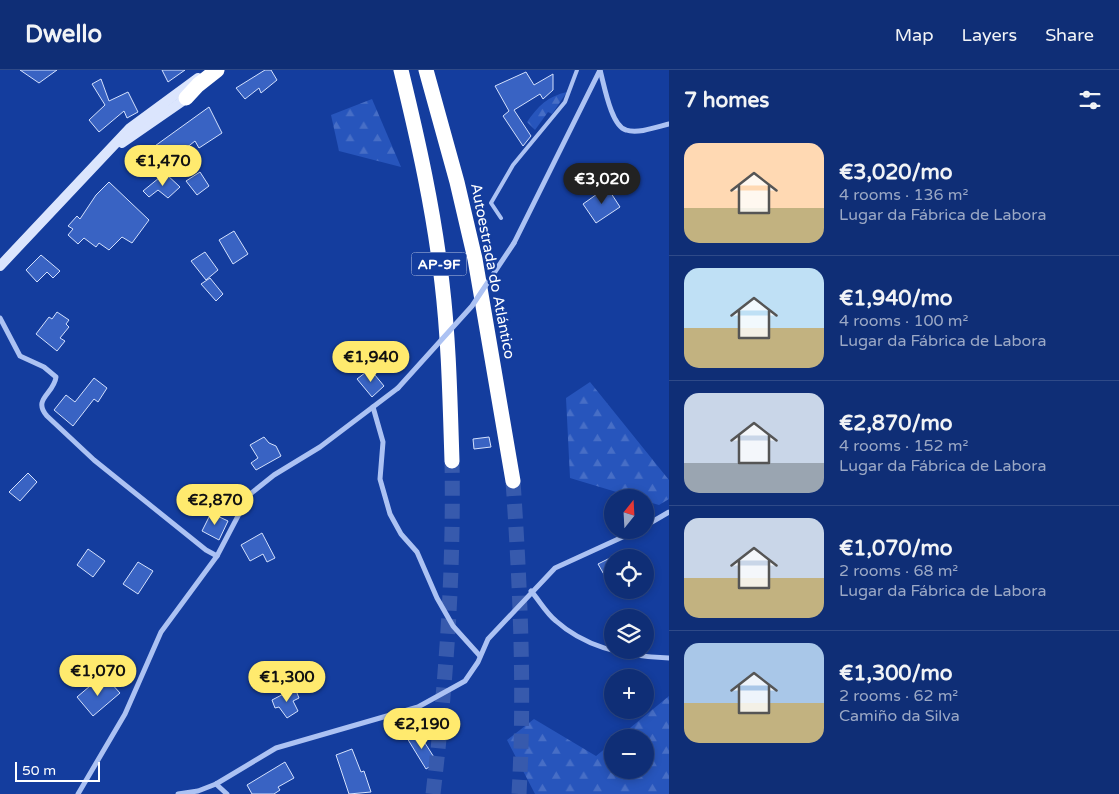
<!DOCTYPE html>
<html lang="en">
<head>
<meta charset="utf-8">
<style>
  :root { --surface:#0f2e76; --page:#18367b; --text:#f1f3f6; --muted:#9ba8c5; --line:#2f4a88; --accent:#ffea6e }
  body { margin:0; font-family:"Varela Round",sans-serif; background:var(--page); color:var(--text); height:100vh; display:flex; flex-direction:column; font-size:19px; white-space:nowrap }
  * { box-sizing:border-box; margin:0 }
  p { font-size:16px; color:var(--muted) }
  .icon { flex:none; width:28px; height:28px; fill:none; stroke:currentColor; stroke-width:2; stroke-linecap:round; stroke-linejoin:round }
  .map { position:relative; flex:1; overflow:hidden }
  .details { display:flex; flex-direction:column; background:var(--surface); width:450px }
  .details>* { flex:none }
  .needle { width:32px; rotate:18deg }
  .tools { position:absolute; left:604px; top:419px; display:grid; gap:10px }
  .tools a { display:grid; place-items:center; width:50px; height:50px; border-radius:50%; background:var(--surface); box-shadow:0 2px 8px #0003,0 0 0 1px var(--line); font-size:25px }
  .scale { position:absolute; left:15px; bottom:12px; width:85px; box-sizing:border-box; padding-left:5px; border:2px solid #fff; border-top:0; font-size:14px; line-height:18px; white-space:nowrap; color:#fff; -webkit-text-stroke:4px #143d9e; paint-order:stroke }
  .price { position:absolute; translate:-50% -42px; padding:0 11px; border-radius:18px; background:var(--accent); color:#111; font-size:16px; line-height:32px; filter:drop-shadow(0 1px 2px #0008) }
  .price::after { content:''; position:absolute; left:50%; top:30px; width:15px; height:11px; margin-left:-8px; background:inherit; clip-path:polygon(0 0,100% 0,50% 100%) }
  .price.current { background:#222; color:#fff }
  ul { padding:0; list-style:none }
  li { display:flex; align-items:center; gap:15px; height:125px; padding:0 15px }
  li+li { border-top:1px solid var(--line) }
  li span { display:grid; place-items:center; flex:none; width:140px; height:100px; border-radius:15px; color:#555 }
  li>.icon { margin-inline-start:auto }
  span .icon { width:60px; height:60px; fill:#fffc; stroke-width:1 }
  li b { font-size:21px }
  h2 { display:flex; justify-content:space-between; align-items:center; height:60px; padding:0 15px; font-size:21px }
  header { display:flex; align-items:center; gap:30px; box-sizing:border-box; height:70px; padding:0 25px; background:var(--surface); border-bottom:1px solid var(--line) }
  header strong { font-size:24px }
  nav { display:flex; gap:28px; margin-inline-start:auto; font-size:18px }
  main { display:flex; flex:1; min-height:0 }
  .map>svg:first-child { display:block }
  .forest { fill:url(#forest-firs) }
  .water { fill:url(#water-rules); stroke:#9ebaf6 }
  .building { fill:#3963c3; stroke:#d4e1fd }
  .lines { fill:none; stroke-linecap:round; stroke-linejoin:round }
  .highway-tunnel { stroke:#375aad; stroke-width:15; stroke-dasharray:15 8; stroke-linecap:butt }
  .lane { stroke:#acc2f3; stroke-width:4 }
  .street { stroke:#acc2f3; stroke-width:5 }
  .secondary { stroke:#dbe5fd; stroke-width:10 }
  .highway { stroke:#fff; stroke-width:15 }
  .street-bridge { stroke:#acc2f3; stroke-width:5 }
  .labels { text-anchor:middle; stroke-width:4.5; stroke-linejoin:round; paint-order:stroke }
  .shield { fill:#143d9e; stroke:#b8c5e2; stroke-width:1 }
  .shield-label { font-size:14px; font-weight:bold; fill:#fff }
  .street-label { font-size:15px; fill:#fff; stroke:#143d9e }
</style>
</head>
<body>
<header>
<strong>Dwello</strong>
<nav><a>Map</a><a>Layers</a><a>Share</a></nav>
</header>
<main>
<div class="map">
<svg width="669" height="724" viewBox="0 0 669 724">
  <defs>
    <pattern id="forest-firs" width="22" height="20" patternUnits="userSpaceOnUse" patternTransform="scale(1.25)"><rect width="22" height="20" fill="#2755bc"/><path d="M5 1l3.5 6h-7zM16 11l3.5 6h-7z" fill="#476ec6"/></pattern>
    <pattern id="water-rules" width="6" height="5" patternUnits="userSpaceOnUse" patternTransform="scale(1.25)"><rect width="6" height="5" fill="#223f89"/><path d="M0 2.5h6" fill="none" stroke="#435c9b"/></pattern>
  </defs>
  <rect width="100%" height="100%" fill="#143d9e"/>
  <!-- forest -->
  <g class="forest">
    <path d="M567,22L552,44L548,42L535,60L527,52C538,36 548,26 567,22Z"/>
    <path d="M372,29L401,97L339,81L331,45Z"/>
    <path d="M590,312L669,410V429L659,435L645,431V428L633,427L570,408L566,328Z"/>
    <path d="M669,626V724H535L507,670L534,649L596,686L612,673V700H645V668L619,667Z"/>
  </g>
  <!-- water -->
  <path class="water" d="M280,597L284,609L264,617L259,605Z"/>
  <!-- building -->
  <g class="building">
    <path d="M20,0H57L39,13Z"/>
    <path d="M162,0H185L168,12Z"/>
    <path d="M265,0H271L277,10L261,23L259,18L245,29L236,18Z"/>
    <path d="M526,2L534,15L553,4V20L543,29L540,24L514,40L531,66L523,76L503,46L509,41L495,16Z"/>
    <path d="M101,9L109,31L128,22L138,42L127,48L124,41L99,62L89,50L105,35L92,14Z"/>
    <path d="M209,37L222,63L199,78L195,71L166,94L169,97L160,104L141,86Z"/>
    <path d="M200,102L209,116L197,125L186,111Z"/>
    <path d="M165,103L180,117L168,128L158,120L149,127L143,121Z"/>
    <path d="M109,112L149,150L132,173L122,167L109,180L99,173L96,177L84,168L78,174L68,165L73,159L68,156L77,146L80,149L96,125Z"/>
    <path d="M607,117L620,137L596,153L583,134Z"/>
    <path d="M234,161L248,184L233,194L219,170Z"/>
    <path d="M205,182L218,200L206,210L191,191Z"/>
    <path d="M41,185L60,201L53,208L47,202L37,212L26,200Z"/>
    <path d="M210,208L223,224L216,231L201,214Z"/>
    <path d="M57,242L69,250L66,254L69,257L60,268L65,271L57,281L36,264L49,247L52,249Z"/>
    <path d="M370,299L384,316L372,327L357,309Z"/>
    <path d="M94,308L107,318L98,332L94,329L73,356L54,340L66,325L75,332Z"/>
    <path d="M264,367L269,373L276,376L281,386L256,400L251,393L258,388L250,375Z"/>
    <path d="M489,367L491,377L474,379L473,369Z"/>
    <path d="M28,403L37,412L20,431L9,422Z"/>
    <path d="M211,443L228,451L219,470L202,461Z"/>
    <path d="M262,463L275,488L267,492L263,484L250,491L241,475Z"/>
    <path d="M88,479L105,491L93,507L77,495Z"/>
    <path d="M612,487V505L606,508L598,494Z"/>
    <path d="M138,492L153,501L138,524L123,514Z"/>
    <path d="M110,612L120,623L93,646L77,627L90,616Z"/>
    <path d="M295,618L299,628L293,631L298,641L287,648L279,637L275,638L272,630Z"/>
    <path d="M418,662L437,692L426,699L407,668Z"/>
    <path d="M352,679L361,702L364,701L371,722L349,724L336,685Z"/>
    <path d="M285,692L294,708L278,717L280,720L274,724H252L247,715Z"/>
  </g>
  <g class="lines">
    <!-- highway-tunnel -->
    <g class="highway-tunnel">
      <path d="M513,411C520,515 525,620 519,724"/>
      <path d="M433,724C446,613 454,503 452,391"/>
    </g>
    <!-- lane -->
    <path class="lane" d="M501,148L491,133L513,95L565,32L577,0"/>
    <!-- street -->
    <g class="street">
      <path d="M600,0C604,14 611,56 626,60C638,64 657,57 669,54"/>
      <path d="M514,173L600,0"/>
      <path d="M0,248L20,286L44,297L56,307C54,324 32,329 47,346L94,390L206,480L217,486"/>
      <path d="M373,337L383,372L380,409L390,444L401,464L417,482L437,528L453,556L480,586"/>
      <path d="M645,456L669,442"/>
      <path d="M531,521C539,530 546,543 556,551C586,578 630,587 669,588"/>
      <path d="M216,714L227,724"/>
      <path d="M78,724L125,644L161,562L217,486L249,425L274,405L320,377L398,318"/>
      <path d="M178,724L198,721L216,714L276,678L418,637L465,611L478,592L488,569L555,498L638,460"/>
    </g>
    <!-- secondary -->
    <g class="secondary">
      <path d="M122,73L190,26"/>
      <path d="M0,196L130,58L198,8"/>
    </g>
    <!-- highway -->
    <g class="highway">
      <path d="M401,0C418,70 434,141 442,213C449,272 450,332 452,391"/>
      <path d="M426,0L457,112L475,189L513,411"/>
      <path d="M186,28L198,15L217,0"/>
    </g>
    <!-- street-bridge -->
    <path class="street-bridge" d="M398,318L472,236L514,173"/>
  </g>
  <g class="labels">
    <!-- shield labels -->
    <rect class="shield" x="411.5" y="182.5" width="55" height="23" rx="4"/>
    <g class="shield-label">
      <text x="439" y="199">AP-9F</text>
    </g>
    <!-- street labels -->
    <g class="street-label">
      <text transform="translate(493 201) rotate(79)" y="5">Autoestrada do Atlántico</text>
    </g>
  </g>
</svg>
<div class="tools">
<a><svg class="needle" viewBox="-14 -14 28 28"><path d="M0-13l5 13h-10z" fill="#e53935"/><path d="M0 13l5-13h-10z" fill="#9ba8c5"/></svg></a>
<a><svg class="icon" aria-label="locate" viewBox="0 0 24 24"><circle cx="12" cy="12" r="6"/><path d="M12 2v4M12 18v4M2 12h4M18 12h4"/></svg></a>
<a><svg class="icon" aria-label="layers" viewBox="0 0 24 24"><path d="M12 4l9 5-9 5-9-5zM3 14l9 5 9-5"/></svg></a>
<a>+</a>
<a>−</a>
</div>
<div class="scale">50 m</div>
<b class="price" style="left:163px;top:117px">€1,470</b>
<b class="price current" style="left:602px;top:135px">€3,020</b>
<b class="price" style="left:371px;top:313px">€1,940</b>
<b class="price" style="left:215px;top:456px">€2,870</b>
<b class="price" style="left:98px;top:627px">€1,070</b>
<b class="price" style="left:287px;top:633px">€1,300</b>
<b class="price" style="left:422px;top:680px">€2,190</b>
</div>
<section class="details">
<h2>7 homes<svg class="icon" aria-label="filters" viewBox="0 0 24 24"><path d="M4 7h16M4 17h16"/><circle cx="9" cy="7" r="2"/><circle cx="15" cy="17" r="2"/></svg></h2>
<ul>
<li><span style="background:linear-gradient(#ffd9b3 65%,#c2b280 0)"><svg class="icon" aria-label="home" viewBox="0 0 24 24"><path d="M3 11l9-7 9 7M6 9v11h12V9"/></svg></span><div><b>€3,020/mo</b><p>4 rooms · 136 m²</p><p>Lugar da Fábrica de Labora</p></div></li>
<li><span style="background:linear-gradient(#bfe0f5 60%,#c2b280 0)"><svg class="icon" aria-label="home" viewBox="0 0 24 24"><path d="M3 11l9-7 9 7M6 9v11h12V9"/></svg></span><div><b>€1,940/mo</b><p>4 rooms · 100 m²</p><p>Lugar da Fábrica de Labora</p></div></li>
<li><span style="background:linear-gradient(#c9d6e8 70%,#9aa5b1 0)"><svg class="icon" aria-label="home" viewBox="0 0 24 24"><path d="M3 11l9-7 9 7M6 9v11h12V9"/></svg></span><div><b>€2,870/mo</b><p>4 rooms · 152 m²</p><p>Lugar da Fábrica de Labora</p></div></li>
<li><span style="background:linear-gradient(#c9d6e8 60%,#c2b280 0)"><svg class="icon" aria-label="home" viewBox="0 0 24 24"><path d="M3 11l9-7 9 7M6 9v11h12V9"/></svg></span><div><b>€1,070/mo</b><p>2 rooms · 68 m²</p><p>Lugar da Fábrica de Labora</p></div></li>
<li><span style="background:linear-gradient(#a9c7e8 60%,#c2b280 0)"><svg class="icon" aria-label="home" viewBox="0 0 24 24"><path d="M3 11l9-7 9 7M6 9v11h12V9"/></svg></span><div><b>€1,300/mo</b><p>2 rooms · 62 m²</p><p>Camiño da Silva</p></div></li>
</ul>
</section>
</main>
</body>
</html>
